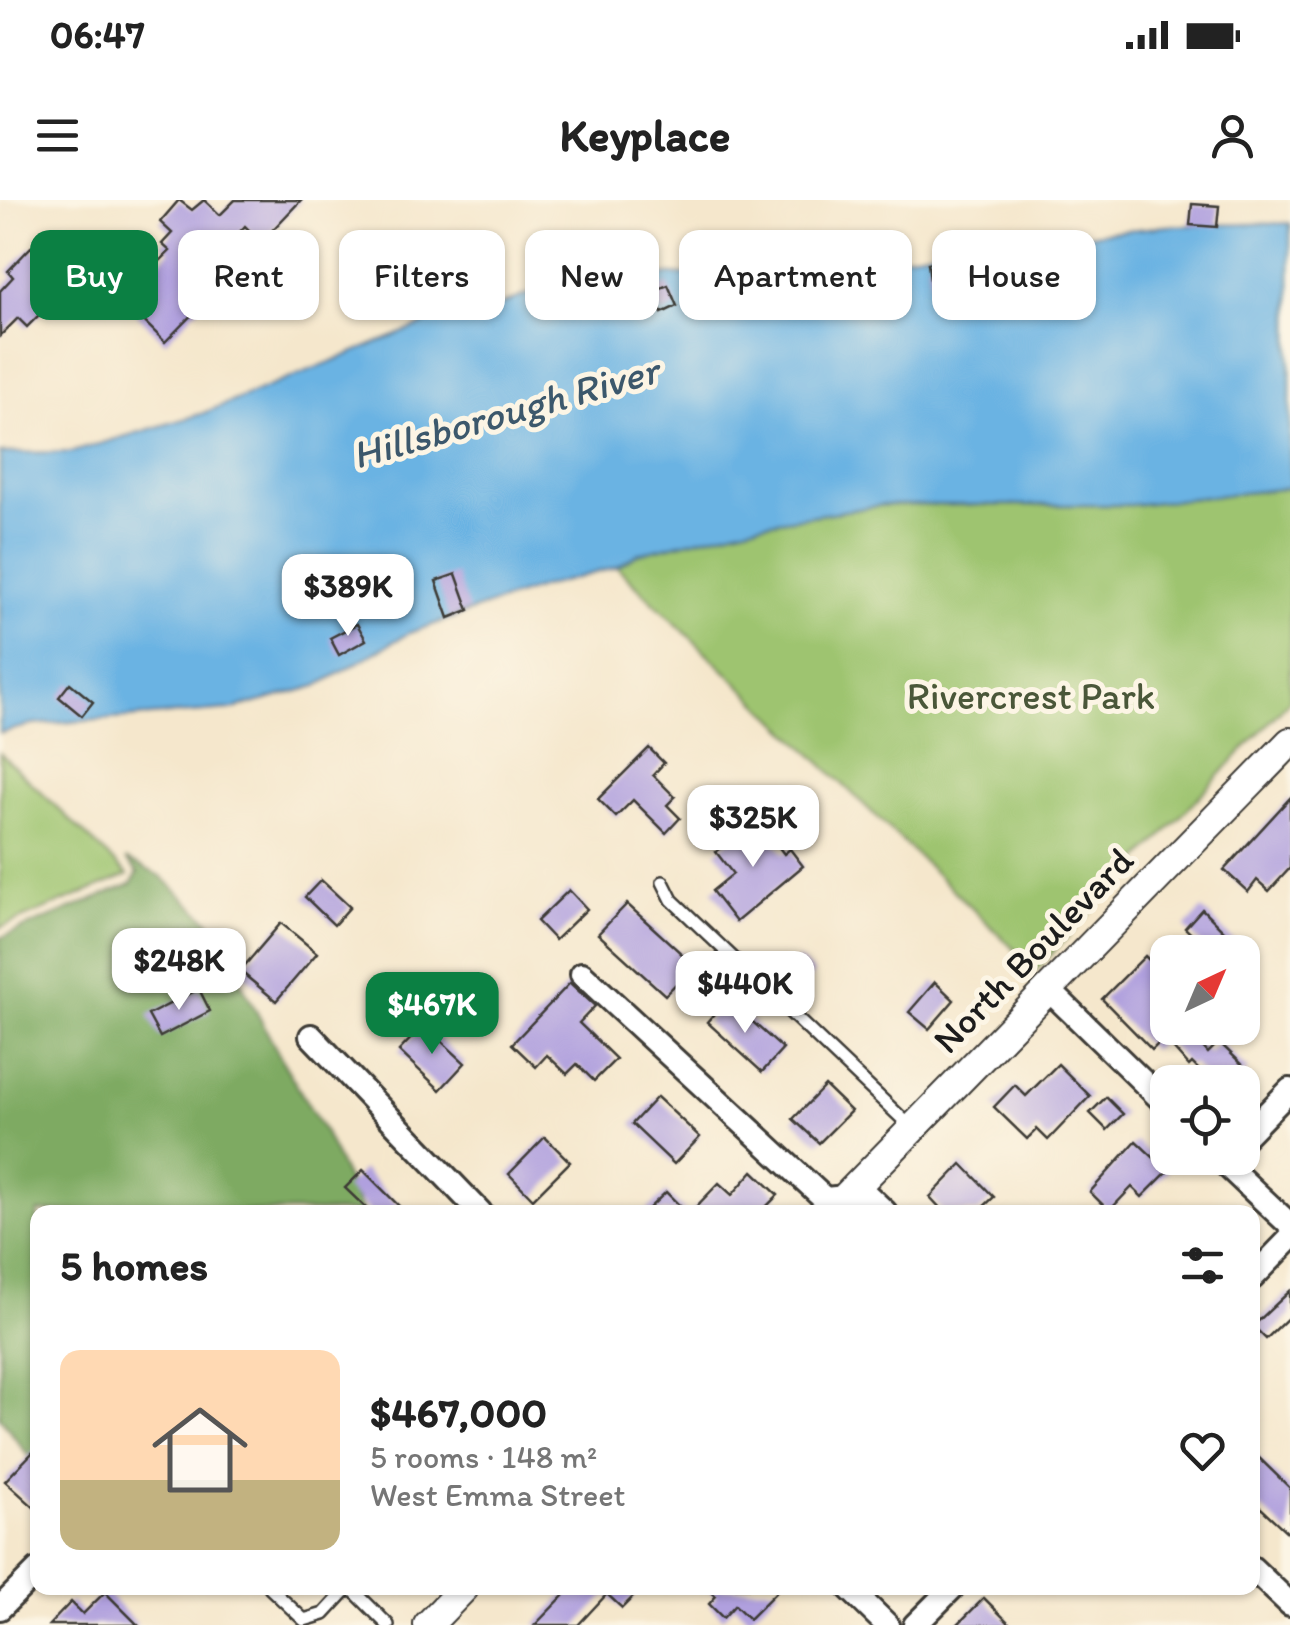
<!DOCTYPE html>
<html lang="en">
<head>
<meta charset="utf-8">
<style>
  :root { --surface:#fff; --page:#f6f6f6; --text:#222; --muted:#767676; --accent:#0b8043 }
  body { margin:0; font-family:Itim,sans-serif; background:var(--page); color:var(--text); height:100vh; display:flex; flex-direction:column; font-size:38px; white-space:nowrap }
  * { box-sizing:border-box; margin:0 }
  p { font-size:32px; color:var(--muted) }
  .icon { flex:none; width:55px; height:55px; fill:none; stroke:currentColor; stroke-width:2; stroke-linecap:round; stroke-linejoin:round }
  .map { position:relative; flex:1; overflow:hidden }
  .panel { position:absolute; left:30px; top:1005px; width:1230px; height:390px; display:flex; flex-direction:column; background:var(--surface); border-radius:20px; box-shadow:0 2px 8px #0004 }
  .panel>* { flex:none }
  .banner { position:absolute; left:30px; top:30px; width:1230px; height:90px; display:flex; gap:20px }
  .needle { width:65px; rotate:44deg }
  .buttons { position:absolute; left:1150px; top:735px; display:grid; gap:20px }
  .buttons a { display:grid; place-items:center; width:110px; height:110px; border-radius:20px; background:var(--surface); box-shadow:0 2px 8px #0004; font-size:50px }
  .price { position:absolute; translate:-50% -85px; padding:0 22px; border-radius:20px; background:#fff; color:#222; font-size:32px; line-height:65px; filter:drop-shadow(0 2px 5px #0008) }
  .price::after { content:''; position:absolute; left:50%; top:60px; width:30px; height:22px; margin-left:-15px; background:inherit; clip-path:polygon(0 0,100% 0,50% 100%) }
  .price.on { background:var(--accent); color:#fff }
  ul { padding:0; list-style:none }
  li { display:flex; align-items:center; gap:30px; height:250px; padding:0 30px }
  li span { display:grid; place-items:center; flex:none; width:280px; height:200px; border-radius:20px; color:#555 }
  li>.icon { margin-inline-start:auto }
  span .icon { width:120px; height:120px; fill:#fffc; stroke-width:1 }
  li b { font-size:42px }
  h2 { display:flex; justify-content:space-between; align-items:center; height:120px; padding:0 30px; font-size:42px }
  .tag { padding:0 35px; border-radius:20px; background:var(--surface); box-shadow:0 2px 8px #0004; font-size:35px; line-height:90px }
  .tag.on { background:var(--accent); color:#fff }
  .status { display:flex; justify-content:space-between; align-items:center; height:70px; padding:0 50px; background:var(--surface); direction:ltr }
  .status svg { height:28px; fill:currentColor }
  header { display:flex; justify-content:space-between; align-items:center; height:130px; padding:0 30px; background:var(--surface); font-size:45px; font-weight:800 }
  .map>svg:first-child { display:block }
  .green { fill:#9ec46f; stroke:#5d7046; stroke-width:2.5 }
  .forest { fill:#7eaa62; stroke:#4d633f; stroke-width:2.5 }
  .water { fill:#6bb3e3; stroke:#446880; stroke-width:2.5 }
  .building { fill:#b0a0de }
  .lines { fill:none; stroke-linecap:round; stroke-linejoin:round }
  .service-casing { stroke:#3d3a36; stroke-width:16 }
  .minor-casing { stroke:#3d3a36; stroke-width:28 }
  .tertiary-casing { stroke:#3d3a36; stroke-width:32 }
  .service { stroke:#fff; stroke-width:11 }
  .minor { stroke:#fff; stroke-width:22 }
  .tertiary { stroke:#fff; stroke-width:28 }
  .labels { text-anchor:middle; stroke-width:10; stroke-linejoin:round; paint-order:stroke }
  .park-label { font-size:38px; fill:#4a5739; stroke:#fcf5e5 }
  .street-label { font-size:38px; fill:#1c1c1c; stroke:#fcf5e5 }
  .water-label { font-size:40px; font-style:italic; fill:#3c586c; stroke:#fcf5e5 }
</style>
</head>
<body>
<div class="status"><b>06:47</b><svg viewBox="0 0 49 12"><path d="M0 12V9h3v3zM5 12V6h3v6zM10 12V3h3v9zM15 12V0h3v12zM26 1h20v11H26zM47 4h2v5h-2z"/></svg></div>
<header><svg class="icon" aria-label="menu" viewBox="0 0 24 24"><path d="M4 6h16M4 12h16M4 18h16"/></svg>Keyplace<svg class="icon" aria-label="person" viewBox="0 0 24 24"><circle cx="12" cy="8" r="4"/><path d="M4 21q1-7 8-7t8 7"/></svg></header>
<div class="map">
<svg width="1290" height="1425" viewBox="0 0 1290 1425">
  <rect width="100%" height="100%" fill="#fcf5e5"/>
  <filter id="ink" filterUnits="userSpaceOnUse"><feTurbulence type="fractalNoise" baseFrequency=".01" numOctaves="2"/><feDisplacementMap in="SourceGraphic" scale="20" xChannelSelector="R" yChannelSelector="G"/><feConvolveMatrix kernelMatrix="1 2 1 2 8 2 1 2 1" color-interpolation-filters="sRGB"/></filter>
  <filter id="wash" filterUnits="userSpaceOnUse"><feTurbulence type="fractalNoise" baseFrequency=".0048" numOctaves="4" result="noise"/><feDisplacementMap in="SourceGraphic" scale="40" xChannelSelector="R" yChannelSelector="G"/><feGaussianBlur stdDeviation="2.25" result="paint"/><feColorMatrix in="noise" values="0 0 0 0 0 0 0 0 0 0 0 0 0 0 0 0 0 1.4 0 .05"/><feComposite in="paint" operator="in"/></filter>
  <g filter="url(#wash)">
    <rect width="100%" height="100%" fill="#f5e7cc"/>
    <!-- green -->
    <g class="green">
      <path d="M1290,288V500L1036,770L617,367L637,354L758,324L884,305H1131Z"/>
      <path d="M0,553L128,675L0,728Z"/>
    </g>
    <!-- forest -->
    <path class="forest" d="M126,659L161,676L209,721L284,864L325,933L362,1012H38V1264L35,1265L0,1217V738L131,684L138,673Z"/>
    <!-- water -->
    <path class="water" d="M1290,23V288L1131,305H884L758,324L637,354L617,367L542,387L409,433L317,486L230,510L31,525L0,533V253L72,252L201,214L454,112L501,105L570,77L722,74L878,61L995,39L1052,38L1166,26Z"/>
    <g id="blocks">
      <!-- building -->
      <g class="building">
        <path d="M179,0L192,10L204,0L220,15L235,0H301L261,42L245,26L192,85L207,99L165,142L101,79L122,57L143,78L170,51L162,44L172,33L160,22Z"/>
        <path d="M1192,4L1219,6L1217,27L1190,25Z"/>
        <path d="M31,47L69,85L27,127L18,118L0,136V91L13,77L8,71Z"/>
        <path d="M1020,51H1044L1045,73L1020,74Z"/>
        <path d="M950,60L955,94L932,97L928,63Z"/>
        <path d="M668,85L677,106L662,113L653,91Z"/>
        <path d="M456,374L469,410L449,418L436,381Z"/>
        <path d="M357,424L366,440L339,455L330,438Z"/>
        <path d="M70,483L93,502L82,516L59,497Z"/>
        <path d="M649,548L664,563L653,575L675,597L667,605L680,618L666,633L633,600L616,617L598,599Z"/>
        <path d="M1290,598V668L1269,691L1257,680L1248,692L1224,670Z"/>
        <path d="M757,619L784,654L790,649L803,666L736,722L712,691L733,674L716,652Z"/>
        <path d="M321,680L350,707L334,725L305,697Z"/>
        <path d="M569,690L587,709L555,740L537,721Z"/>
        <path d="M627,704L694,765L665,795L598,734Z"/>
        <path d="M1202,709L1234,741L1222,752H1210L1185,728Z"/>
        <path d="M281,723L317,753L276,801L240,771Z"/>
        <path d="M1145,756L1168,779V828H1186L1208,853L1219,842L1248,870L1236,882H1211L1192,863L1189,866L1164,838L1152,850L1102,799Z"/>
        <path d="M798,759L814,773L799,791L782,777Z"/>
        <path d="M935,782L954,800L929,829L909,812Z"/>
        <path d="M570,783L595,806L579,823L616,859L594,881L577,864L567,874L547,855L536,867L512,844Z"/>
        <path d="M199,789L210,811L160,837L148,815Z"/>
        <path d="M727,799L783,849L762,872L707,822Z"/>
        <path d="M424,825L465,863L440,890L399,851Z"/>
        <path d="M1058,864L1090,896L1048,940L1037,929L1027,939L994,907L1015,885L1026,896Z"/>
        <path d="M825,886L851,911L819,943L793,919Z"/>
        <path d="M657,897L700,937L674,964L632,924Z"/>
        <path d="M1106,897L1123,914L1107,930L1090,913Z"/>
        <path d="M545,937L570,962L533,999L509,974Z"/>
        <path d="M1136,941L1168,971L1142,997L1132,987L1109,1011L1090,992Z"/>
        <path d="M962,964L994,997L978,1012H944L930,997Z"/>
        <path d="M363,970L405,1012H370L345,988Z"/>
        <path d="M753,971L778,995L761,1012H691L719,983L732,995Z"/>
        <path d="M666,992L686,1012H645Z"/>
        <path d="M1290,1091V1116L1266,1139L1253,1126Z"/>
        <path d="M38,1247V1311L5,1281Z"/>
        <path d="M1252,1251L1290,1288V1335L1261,1308L1252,1317Z"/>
        <path d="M571,1388H642L622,1408L607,1394L578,1425H535Z"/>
        <path d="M707,1388H780L749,1419L735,1405L723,1418L709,1404L716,1396Z"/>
        <path d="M105,1392L138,1425H49L71,1402L83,1414Z"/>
        <path d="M984,1398L1011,1425H957Z"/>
      </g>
    </g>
  </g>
  <g filter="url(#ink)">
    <use href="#blocks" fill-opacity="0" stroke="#3d3a36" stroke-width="2.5"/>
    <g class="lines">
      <!-- service casing -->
      <g class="service-casing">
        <g id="service">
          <path d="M663,682L672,700L912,928"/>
          <path d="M270,1388L304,1420L324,1414L348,1388"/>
          <path d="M351,1388L388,1425"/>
        </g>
      </g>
      <!-- minor casing -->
      <g class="minor-casing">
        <g id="minor">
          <path d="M582,774L825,999L867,995L885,1012"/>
          <path d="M1047,788L1168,906"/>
          <path d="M311,836L480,1012"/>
          <path d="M1242,939L1290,890"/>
          <path d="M1219,958L1290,1025"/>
          <path d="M1252,1078L1290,1039"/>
          <path d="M1252,1368L1290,1404"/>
          <path d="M849,1388L887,1425"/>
          <path d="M0,1408L38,1370"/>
          <path d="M915,1425L952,1388"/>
        </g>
      </g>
      <!-- tertiary casing -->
      <g class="tertiary-casing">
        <g id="tertiary">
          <path d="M831,1012L1290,542"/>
          <path d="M428,1425L464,1388"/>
        </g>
      </g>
      <!-- service -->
      <use href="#service" class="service"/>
      <!-- minor -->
      <use href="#minor" class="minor"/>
      <!-- tertiary -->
      <use href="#tertiary" class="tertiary"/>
    </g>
  </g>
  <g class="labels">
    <!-- park labels -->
    <g class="park-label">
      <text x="1031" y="509">Rivercrest Park</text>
    </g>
    <!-- street labels -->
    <g class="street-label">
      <text transform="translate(1033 750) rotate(-46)" y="13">North Boulevard</text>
    </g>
    <!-- water labels -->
    <g class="water-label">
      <text transform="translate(505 212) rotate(-16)" y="14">Hillsborough River</text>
    </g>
  </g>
</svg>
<div class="buttons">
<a><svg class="needle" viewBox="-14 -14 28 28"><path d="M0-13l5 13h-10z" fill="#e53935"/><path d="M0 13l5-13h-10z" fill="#767676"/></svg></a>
<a><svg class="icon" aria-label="locate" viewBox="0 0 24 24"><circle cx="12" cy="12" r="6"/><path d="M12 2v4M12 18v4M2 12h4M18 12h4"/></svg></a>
</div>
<b class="price" style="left:348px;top:439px">$389K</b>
<b class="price" style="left:753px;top:670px">$325K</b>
<b class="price" style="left:179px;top:813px">$248K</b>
<b class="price" style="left:745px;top:836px">$440K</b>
<b class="price on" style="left:432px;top:857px">$467K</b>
<div class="banner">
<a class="tag on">Buy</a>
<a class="tag">Rent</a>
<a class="tag">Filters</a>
<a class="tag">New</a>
<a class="tag">Apartment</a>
<a class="tag">House</a>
</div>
<section class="panel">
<h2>5 homes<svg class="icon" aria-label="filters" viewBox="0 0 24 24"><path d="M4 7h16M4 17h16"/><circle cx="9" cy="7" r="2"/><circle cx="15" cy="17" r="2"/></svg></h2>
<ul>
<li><span style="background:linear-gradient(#ffd9b3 65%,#c2b280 0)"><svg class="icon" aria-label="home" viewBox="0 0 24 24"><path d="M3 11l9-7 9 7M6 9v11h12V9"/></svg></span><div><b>$467,000</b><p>5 rooms · 148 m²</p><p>West Emma Street</p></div><svg class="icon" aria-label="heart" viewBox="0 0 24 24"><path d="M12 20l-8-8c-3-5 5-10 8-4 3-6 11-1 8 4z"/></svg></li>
</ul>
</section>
</div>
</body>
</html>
